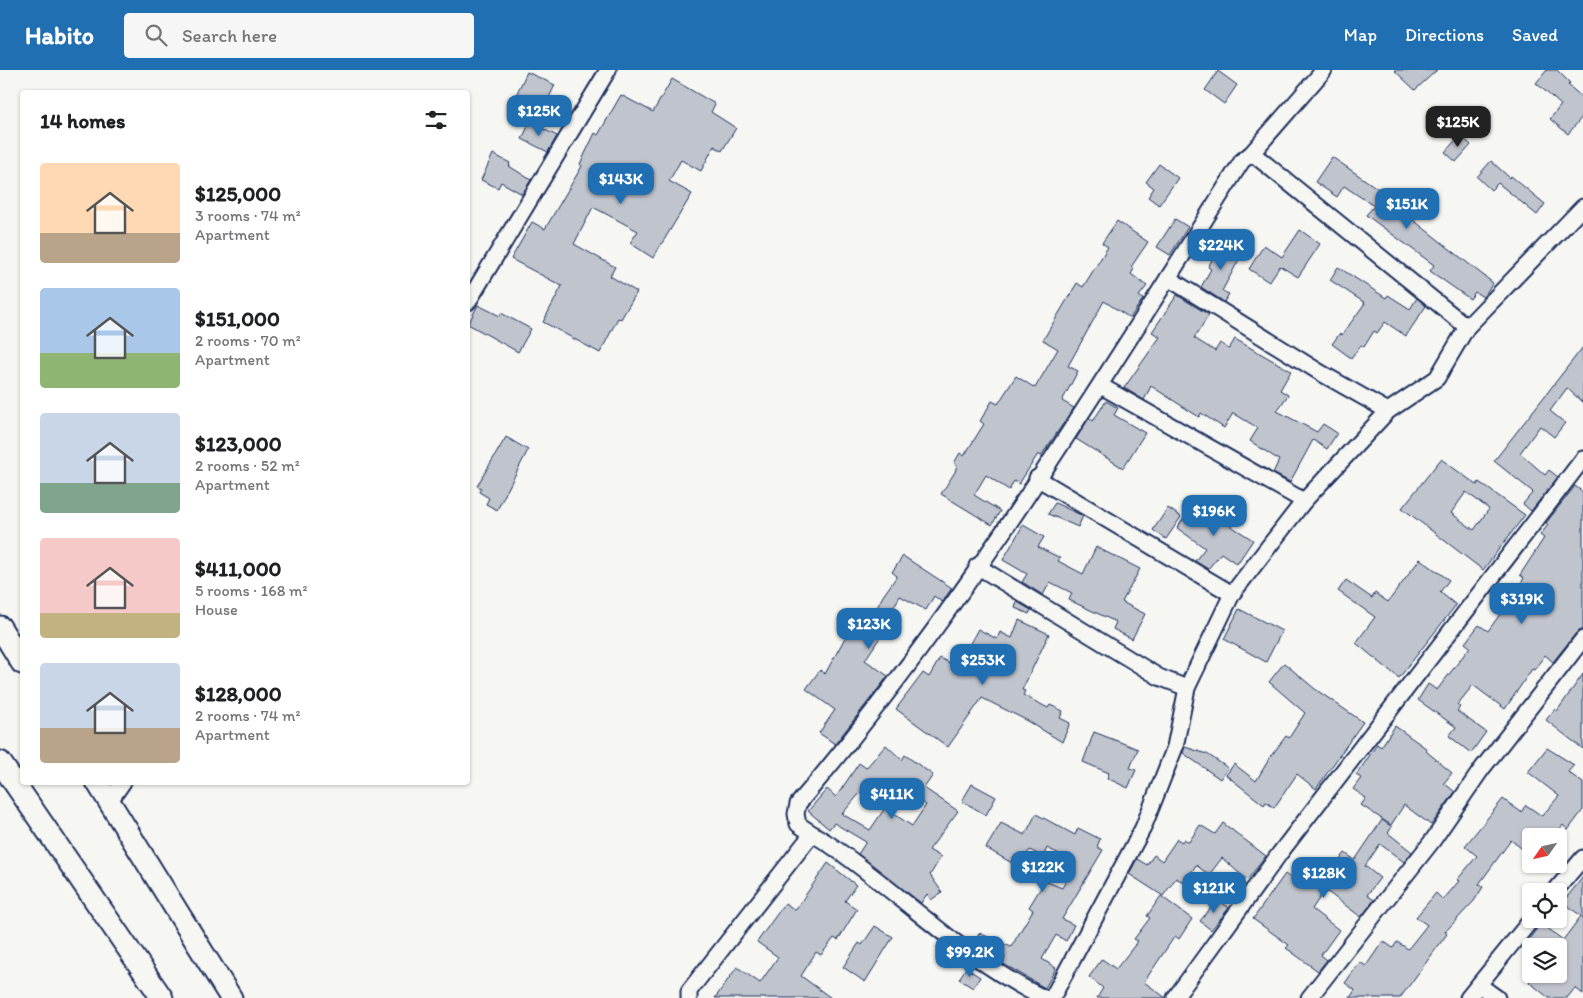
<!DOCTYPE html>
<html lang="en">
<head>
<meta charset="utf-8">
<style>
  :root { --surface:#fff; --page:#f6f6f6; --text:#202124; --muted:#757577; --accent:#1f6fb2 }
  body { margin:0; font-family:Itim,sans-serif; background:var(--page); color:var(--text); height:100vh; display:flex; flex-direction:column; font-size:19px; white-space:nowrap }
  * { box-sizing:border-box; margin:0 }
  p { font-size:16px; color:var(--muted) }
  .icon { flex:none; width:28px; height:28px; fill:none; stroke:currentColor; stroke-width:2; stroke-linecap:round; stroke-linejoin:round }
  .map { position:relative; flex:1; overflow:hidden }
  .drawer { position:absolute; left:20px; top:20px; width:450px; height:695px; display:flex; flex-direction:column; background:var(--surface); border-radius:5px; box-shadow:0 1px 4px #0004 }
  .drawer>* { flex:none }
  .needle { width:32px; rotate:236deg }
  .tools { position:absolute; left:1522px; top:758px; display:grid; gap:10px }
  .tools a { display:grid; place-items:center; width:45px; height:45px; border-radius:5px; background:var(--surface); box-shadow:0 1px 4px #0004; font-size:25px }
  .price { position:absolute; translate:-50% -42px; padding:0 11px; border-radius:10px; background:var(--accent); color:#fff; font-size:16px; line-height:32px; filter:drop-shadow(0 1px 2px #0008) }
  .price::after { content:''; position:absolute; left:50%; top:30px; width:15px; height:11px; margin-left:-8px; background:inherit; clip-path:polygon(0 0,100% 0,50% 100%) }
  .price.active { background:#222; color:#fff }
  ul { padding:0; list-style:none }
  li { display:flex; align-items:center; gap:15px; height:125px; padding:0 20px }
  li span { display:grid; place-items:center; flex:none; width:140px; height:100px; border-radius:5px; color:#555 }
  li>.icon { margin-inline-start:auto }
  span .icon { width:60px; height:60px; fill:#fffc; stroke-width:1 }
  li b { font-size:21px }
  h2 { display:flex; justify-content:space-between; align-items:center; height:60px; padding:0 20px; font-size:21px }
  header { display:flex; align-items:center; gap:30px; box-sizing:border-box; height:70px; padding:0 25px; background:var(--accent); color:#fff }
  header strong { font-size:24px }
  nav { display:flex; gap:28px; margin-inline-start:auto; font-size:18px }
  .search { width:350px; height:45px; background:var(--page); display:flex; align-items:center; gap:12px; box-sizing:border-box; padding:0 18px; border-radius:5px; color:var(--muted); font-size:19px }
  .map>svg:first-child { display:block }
  .building { fill:#c0c4cd; stroke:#1b2f5e; fill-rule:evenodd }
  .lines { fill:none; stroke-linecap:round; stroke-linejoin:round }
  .minor-casing { stroke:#1b2f5e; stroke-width:19 }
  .secondary-casing { stroke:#1b2f5e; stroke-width:25 }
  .minor { stroke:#f6f6f2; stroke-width:15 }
  .secondary { stroke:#f6f6f2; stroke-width:21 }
</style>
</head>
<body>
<header>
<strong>Habito</strong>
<div class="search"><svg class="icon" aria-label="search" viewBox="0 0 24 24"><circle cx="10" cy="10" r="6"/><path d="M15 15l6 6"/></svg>Search here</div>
<nav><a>Map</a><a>Directions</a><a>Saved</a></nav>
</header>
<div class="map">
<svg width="1583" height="928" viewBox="0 0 1583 928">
  <rect width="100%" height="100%" fill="#f6f6f2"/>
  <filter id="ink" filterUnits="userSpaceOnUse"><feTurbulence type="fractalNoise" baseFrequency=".02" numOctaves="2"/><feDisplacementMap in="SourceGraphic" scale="10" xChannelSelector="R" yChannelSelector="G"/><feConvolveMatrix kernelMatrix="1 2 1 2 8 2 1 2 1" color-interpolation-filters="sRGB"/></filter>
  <g filter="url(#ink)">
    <!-- building -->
    <g class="building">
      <path d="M1394,0H1437L1415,20Z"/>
      <path d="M1547,0H1557L1570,13L1568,15L1583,28V46L1568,64L1550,49L1561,35L1536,13Z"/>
      <path d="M1218,1L1237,15L1224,34L1205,20Z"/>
      <path d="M527,2L555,15L545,36L517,23Z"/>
      <path d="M672,9L715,34L711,42L736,58L722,81L714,76L701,101L681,90L669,111L692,124L653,188L630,173L638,161L593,137L574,174L615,197L610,206L637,222L621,249L618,248L600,283L543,252L562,216L511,189L532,152L545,159L582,96L580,94L595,63L598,65L621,25L653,42Z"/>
      <path d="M530,52L557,66L548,82L522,69Z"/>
      <path d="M1460,65L1471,75L1456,92L1445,82Z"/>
      <path d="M493,84L510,93L509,96L531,110L522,124L501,112L498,118L481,110Z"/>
      <path d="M1332,87L1377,118L1390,128L1388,130L1493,213L1483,227L1475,222L1470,229L1430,201L1434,195L1366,145L1374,136L1344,116L1337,127L1315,112Z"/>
      <path d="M1491,91L1510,108L1511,106L1545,134L1537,145L1498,113L1491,120L1477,107Z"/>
      <path d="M1159,94L1178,108L1159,135L1148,127L1154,118L1146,112Z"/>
      <path d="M1175,149L1188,157L1170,185L1157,177Z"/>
      <path d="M1117,151L1148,172L1131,197L1134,199L1131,204L1147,216L1139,226L1143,229L1130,248L1104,231L1068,296L1078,301L1062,331L1074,338L1041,386L1038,384L1019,414L1014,411L1009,420L986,405L974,425L1000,441L992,455L941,424L955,402L957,395L954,393L960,383L964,386L984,354L980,351L992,331L998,334L1016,306L1035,318L1058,279L1043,270L1077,213L1083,217L1108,177L1102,173Z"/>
      <path d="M1300,160L1320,174L1298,207L1280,196L1269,212L1249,199L1264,175L1282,187Z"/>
      <path d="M1222,172L1242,184L1222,221L1229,224L1224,232L1201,217L1211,199L1208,197Z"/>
      <path d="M1338,197L1386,228L1388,225L1410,239L1417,228L1426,236L1406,266L1385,252L1377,263L1374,261L1364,277L1361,275L1351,288L1332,274L1340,263L1342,265L1365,233L1330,210Z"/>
      <path d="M1177,225L1209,245L1194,268L1215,281L1220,273L1229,279L1235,269L1291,301L1280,320L1288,325L1277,341L1317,362L1323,354L1337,363L1327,379L1313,370L1290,412L1273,403L1279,390L1250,371L1258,358L1233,343L1224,358L1201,343L1199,347L1151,316L1144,330L1124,318L1160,267L1152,262Z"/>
      <path d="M478,235L500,246L501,243L531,259L518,282L468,254Z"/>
      <path d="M1583,277V333L1567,318L1550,341L1565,353L1554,367L1540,356L1520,383L1545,405L1549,400L1558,407L1531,441L1523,434L1533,422L1494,391Z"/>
      <path d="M1106,331L1118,338L1114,345L1145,363L1123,398L1076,369L1089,348L1093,351Z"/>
      <path d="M506,367L528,380L497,440L486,434L489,428L479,422L481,418L477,416Z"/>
      <path d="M1441,389L1477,415L1479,412L1525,445L1483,500L1402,438ZM1466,422L1489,439L1474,460L1451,443Z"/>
      <path d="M1575,416L1583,422V560L1576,563L1553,592L1545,585L1534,600L1532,599L1505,639L1473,615L1457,635L1460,637L1457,641L1486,662L1471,683L1449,666L1456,657L1418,630L1428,614L1437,620L1470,577L1465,573L1479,555L1488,561L1506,536L1508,537L1524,508L1520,505L1544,468L1540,465L1548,455L1546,453Z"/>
      <path d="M1055,433L1083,446L1078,457L1048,444Z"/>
      <path d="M1194,434L1222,454L1223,451L1253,470L1237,494L1221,483L1208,499L1195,491L1205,478L1177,458Z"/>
      <path d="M1168,438L1181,447L1166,469L1153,460Z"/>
      <path d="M1023,455L1044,467L1038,477L1060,488L1058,491L1083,504L1096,477L1140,499L1122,532L1145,544L1132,569L1113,559L1116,552L1069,530L1072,523L1050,512L1043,525L1022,512L1027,504L1003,490Z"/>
      <path d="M903,486L952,518L942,532L934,526L926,540L900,526L878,564L881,566L865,590L888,606L835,674L819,663L835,640L806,619L820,600L825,604L856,548L867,556L883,526L897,506L892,502Z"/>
      <path d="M1420,489L1449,510L1440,522L1456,535L1399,608L1356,573L1375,547L1338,521L1346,510L1372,528L1375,523L1388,532Z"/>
      <path d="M1017,532L1031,540L1029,544L1015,538Z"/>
      <path d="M1239,539L1282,561L1266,592L1224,569Z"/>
      <path d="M1019,550L1049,564L1022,620L1025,621L1023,625L1048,638L1050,635L1063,641L1060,648L1070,653L1062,672L1028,651L982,628L948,677L896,639L923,603L929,607L940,588L957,597L978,559L997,569L1000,562L1012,568Z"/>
      <path d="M1284,593L1315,619L1363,652L1316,719L1297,704L1274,738L1266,732L1264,735L1226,705L1234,694L1256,711L1271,686L1286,666L1289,668L1305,643L1269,612Z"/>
      <path d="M1583,604V679L1546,650L1555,639L1557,641Z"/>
      <path d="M1395,656L1427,679L1426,681L1452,703L1444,713L1455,722L1431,755L1404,735L1391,755L1361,735L1366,728L1353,719L1361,708L1356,705L1368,688L1377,674L1381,677Z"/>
      <path d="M1094,662L1138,679L1130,698L1136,700L1128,718L1107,708L1109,703L1083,692Z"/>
      <path d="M886,675L902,690L905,685L933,705L924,718L958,741L929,780L941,787L930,805L942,822L931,830L927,824L921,833L858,784L866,772L834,753L829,759L808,741L827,719L836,727L859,693L866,698ZM899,715L926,735L912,756L885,738L870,760L842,744L861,722L883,737Z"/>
      <path d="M1185,677L1207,684L1228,698L1220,709L1183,683Z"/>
      <path d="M1547,678L1574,695L1568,702L1583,713V740L1568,760L1563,755L1554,766H1531V786L1511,770L1479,814L1483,817L1474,831L1445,862L1447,864L1400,928H1350L1355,920L1345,913L1360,892L1366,896L1383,871L1393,878L1397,872L1408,879L1427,855L1416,847L1436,823L1443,830L1459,811L1457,810L1477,786L1465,776L1503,729L1521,742L1526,735L1542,746L1559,726L1528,702Z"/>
      <path d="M972,714L996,727L986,745L962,731Z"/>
      <path d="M1036,744L1075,765L1078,758L1100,769L1097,777L1103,780L1062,849L1074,855L1066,871L1056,865L1042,889L1056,898L1045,918L1002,893L1005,887L975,874L979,863L1011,877L1033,840L1029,837L1045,811L1062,818L1076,792L1047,778L1043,787L1030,780L1017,796L986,778L1001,753L1025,765Z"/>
      <path d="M1382,750L1392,757L1388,763L1412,782L1404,792L1380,774L1365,796L1380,808L1367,825L1374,830L1361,847L1325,820L1312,839L1339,860L1321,885L1327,890L1318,901L1286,878L1289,875L1253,849L1285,804L1295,811L1306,796L1325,810L1345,783L1355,790Z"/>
      <path d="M1223,753L1266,786L1247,810L1222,788L1209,805L1196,795L1185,813L1176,808L1163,826L1129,804L1137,789L1147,795L1154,785L1162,791L1177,769L1182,772L1184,769L1189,772L1200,755L1215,764Z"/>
      <path d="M828,793L856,815L845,831L857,839L838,870L834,868L821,885L816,882L801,906L831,928H715L737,897L760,913L778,887L757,872L785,833L795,840Z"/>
      <path d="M1583,807V924L1575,918L1567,928H1549L1529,912L1533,904H1559V876H1524L1541,853L1563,870L1581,846L1563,832Z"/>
      <path d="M1161,826L1192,849L1179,869L1175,866L1144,912L1166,928H1097L1103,918L1089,907L1102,889L1116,899L1138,871L1134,869L1150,848L1147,846Z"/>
      <path d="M1218,829L1229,838L1211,860L1200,851Z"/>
      <path d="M875,856L893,867L865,912L843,897L859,873L862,875Z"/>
      <path d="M966,898L980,907L973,918L959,909Z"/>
    </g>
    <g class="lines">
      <!-- minor casing -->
      <g class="minor-casing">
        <g id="minor">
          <path d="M1252,83L1467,257"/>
          <path d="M1168,208L1321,303L1388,341"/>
          <path d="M468,232L608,0"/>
          <path d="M1101,316L1304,431"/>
          <path d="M1037,408L1232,524"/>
          <path d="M977,496L1159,607L1187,618"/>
          <path d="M109,732L123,712"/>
          <path d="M1555,821L1583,788"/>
          <path d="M1479,915L1497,928"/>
          <path d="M689,928V921L812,764"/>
          <path d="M1044,928C966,891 906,828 836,779C824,770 810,763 798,754L796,744L798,734C967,535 1103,310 1242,91L1252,83L1324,0"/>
          <path d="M1052,928L1143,758L1175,677L1187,618L1232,524L1304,431L1388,341L1437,308L1467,257L1583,137"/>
          <path d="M1175,928L1280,783L1583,389"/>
          <path d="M1309,928L1433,770L1481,700L1583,569"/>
          <path d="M1468,928L1532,849"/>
        </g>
      </g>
      <!-- secondary casing -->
      <g class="secondary-casing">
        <g id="secondary">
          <path d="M0,557L22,593"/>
          <path d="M0,692L162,928"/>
          <path d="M97,712L231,928"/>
        </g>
      </g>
      <!-- minor -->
      <use href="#minor" class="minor"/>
      <!-- secondary -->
      <use href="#secondary" class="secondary"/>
    </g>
  </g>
</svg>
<div class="tools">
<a><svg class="needle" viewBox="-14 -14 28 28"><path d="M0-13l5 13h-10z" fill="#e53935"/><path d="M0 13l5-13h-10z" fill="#757577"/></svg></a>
<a><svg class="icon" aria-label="locate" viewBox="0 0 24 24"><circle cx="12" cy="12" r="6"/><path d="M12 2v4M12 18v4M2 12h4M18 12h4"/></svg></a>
<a><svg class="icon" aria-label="layers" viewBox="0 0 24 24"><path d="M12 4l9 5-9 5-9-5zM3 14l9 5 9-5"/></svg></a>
</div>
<b class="price" style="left:539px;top:67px">$125K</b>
<b class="price active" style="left:1458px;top:78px">$125K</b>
<b class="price" style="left:621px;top:135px">$143K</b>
<b class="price" style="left:1407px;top:160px">$151K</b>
<b class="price" style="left:1221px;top:201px">$224K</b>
<b class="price" style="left:1214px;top:467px">$196K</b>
<b class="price" style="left:1522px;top:555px">$319K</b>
<b class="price" style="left:869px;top:580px">$123K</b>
<b class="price" style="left:983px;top:616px">$253K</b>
<b class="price" style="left:892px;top:750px">$411K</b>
<b class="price" style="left:1043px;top:823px">$122K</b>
<b class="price" style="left:1324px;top:829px">$128K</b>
<b class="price" style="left:1214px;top:844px">$121K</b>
<b class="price" style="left:970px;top:908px">$99.2K</b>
<section class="drawer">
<h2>14 homes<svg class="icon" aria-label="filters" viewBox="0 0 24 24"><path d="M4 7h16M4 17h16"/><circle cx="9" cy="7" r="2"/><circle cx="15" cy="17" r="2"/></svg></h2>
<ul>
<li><span style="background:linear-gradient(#ffd9b3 70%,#b9a48a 0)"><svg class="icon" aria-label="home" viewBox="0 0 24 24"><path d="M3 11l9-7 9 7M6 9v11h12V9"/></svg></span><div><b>$125,000</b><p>3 rooms · 74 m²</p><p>Apartment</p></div></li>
<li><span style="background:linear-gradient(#a9c7e8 65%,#8fb573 0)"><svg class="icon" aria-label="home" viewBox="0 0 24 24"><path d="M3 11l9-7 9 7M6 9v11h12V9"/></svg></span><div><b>$151,000</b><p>2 rooms · 70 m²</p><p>Apartment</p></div></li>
<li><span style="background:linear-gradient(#c9d6e8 70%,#7fa58c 0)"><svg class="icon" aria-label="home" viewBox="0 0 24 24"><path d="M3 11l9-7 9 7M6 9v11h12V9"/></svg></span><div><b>$123,000</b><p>2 rooms · 52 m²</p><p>Apartment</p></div></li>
<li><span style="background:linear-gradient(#f6c9c9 75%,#c2b280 0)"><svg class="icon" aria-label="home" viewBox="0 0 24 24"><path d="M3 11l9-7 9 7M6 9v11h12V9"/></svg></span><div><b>$411,000</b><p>5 rooms · 168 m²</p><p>House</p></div></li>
<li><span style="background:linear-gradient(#c9d6e8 65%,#b9a48a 0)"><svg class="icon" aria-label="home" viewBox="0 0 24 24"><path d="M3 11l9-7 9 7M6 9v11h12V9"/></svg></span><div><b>$128,000</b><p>2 rooms · 74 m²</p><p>Apartment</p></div></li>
</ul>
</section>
</div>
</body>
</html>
